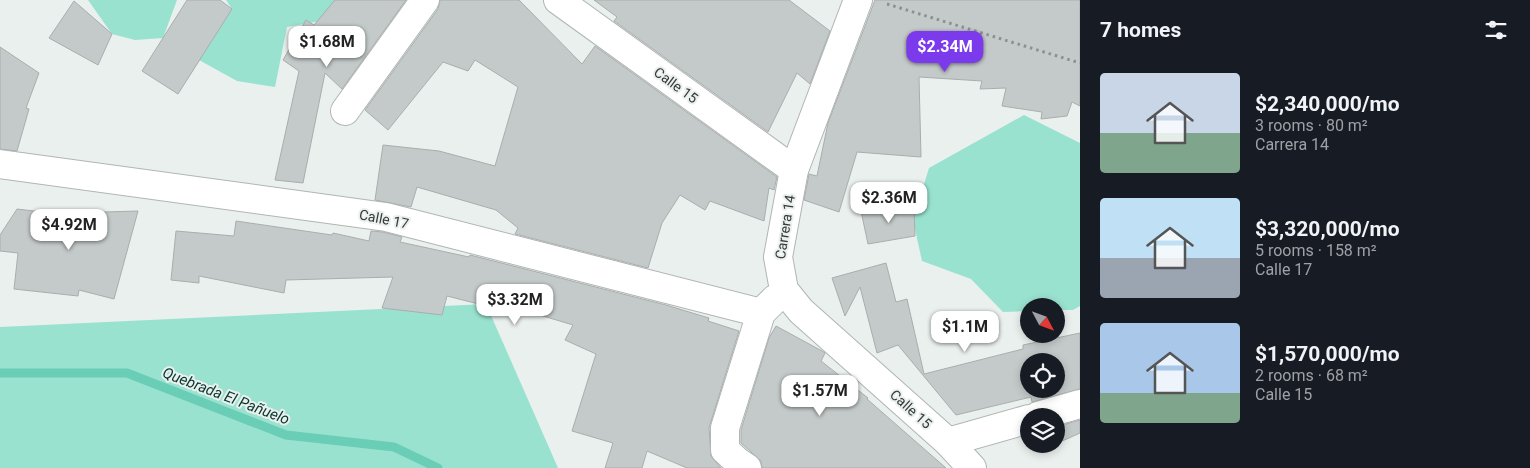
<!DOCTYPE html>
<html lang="en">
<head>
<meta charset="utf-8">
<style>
  :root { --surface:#171b24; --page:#20242c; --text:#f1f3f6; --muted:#9ea1a6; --accent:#7c3aed }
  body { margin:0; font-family:Roboto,sans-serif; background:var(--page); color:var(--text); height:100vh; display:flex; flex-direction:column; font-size:19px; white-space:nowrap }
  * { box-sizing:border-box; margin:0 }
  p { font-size:16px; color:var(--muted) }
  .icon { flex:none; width:28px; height:28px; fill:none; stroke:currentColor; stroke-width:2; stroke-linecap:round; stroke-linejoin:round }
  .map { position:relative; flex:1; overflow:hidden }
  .details { display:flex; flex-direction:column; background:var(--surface); width:450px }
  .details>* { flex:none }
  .needle { width:32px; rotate:131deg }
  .tools { position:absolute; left:1020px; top:298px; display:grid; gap:10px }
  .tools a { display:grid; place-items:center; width:45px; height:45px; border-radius:50%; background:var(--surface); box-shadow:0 2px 8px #0003; font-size:25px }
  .price { position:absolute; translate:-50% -42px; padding:0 11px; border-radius:10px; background:#fff; color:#222; font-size:16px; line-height:32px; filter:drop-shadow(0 1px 2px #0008) }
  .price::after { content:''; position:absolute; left:50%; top:30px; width:15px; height:11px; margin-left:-8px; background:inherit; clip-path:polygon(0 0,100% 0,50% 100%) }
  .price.selected { background:var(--accent); color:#fff }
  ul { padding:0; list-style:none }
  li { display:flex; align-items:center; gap:15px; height:125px; padding:0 20px }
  li span { display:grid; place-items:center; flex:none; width:140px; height:100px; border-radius:5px; color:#555 }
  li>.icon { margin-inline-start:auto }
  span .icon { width:60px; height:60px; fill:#fffc; stroke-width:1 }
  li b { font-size:21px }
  h2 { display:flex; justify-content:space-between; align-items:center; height:60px; padding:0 20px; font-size:21px }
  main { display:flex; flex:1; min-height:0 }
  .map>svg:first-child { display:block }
  .green { fill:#99e2cf }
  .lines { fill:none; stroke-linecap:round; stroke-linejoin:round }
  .stream { stroke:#6acdb6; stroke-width:9 }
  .building { fill:#c4cac9; stroke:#a9aead; fill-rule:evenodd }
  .minor-casing { stroke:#b0b6b4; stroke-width:30 }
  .tertiary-casing { stroke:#b0b6b4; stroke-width:30 }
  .path { stroke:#8c908f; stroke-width:3; stroke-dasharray:2.5 4; stroke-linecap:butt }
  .minor { stroke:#fff; stroke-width:28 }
  .tertiary { stroke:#fff; stroke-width:28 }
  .labels { text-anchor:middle; stroke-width:4; stroke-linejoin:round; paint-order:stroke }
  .street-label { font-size:14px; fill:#363938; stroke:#eaf0ee }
  .water-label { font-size:15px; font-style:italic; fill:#06362d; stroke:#eaf0ee }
</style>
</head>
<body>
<main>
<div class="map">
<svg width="1080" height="468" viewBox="0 0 1080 468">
  <rect width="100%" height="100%" fill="#eaf0ee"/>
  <!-- green -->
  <g class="green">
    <path d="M88,0H177L163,38L135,40L112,34Z"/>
    <path d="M226,0H342L337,18L287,27L275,87L237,81L199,60L232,9Z"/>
    <path d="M1024,115L1080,143V306L1073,310H1056V306H1029V311L1003,312L971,279L922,261L913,220L929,168Z"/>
    <path d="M486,304L558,468H0V327Z"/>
  </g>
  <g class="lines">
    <!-- stream -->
    <path class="stream" d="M0,373H127L286,435L394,447L438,468"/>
  </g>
  <!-- building -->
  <g class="building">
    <path d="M187,0H220L232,9L178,94L142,71Z"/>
    <path d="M335,0H406L342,89L325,73L303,183L275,180L299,71L283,60L306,20L314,25Z"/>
    <path d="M440,0H519L582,64L595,46L777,177L774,190L769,188L764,221L710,201L705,210L680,195L662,223L648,268L515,234L518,228L496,210L417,187L411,207L375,200L383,145L439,151L495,166L518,87L475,60L468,71L443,62L388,130L365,110L438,9Z"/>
    <path d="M594,0H789L830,31L810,84L797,73L768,132L614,21L617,17Z"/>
    <path d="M875,0H1080V106L1072,102L1067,116L1041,119L1042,112L1002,106L1006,88L980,89L982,81L919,77L921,157L857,152L839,212L804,200L809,174L817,176L828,123Z"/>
    <path d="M74,1L112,34L98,65L49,38Z"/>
    <path d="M0,47L39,73L26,108L29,109L17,151L0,149Z"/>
    <path d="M914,206L915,236L868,244L861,211Z"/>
    <path d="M17,209L102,219L104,212L138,211L114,299L79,290L78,296L14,289L18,253L0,251V235Z"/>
    <path d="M236,221L332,235L333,233L369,241L371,231L383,232L402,237L400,242L469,257L470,255L666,305L709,318L708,321L739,331L709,428L711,456L721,468H687L647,451L642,468H605L613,443L572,431L596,354L565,340L573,325L500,303L498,309L447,296L442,315L382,308L393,277L286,280L284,293L199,276V283L171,280L176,231L234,236Z"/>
    <path d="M886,263L896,302L907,299L924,374L1023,349V345L1080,333V389L1032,402L1031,397L956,415L898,345L877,353L860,287L845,316L832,278ZM1029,361H1056V389H1029Z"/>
    <path d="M776,326L822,351L825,353L821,361L868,398L867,399L946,468H762L761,461L741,443V430L769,338Z"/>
    <path d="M1080,420V433L1040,451L1039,444H1056V427Z"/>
  </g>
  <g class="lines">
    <!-- minor casing -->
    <g class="minor-casing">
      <g id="minor">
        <path d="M558,0L794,170"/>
        <path d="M345,111L425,0"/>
        <path d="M0,164L386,217L761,313"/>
        <path d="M1038,416L1080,404"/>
        <path d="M948,442L1029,419"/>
        <path d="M747,468L738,462L725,450V428L761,313L775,299"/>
      </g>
    </g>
    <!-- tertiary casing -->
    <g class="tertiary-casing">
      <path id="tertiary" d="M858,0L794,170L778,257L784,290L801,311L948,442L972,468"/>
    </g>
    <!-- path -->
    <path class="path" d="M887,4L1080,63"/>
    <!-- minor -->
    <use href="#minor" class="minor"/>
    <!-- tertiary -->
    <use href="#tertiary" class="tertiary"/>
  </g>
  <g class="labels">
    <!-- street labels -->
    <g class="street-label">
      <text transform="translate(676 85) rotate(36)" y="5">Calle 15</text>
      <text transform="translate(384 219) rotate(11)" y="5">Calle 17</text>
      <text transform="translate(785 227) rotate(-81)" y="5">Carrera 14</text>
      <text transform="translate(911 409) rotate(42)" y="5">Calle 15</text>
    </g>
    <!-- water labels -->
    <g class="water-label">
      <text transform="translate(226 396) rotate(21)" y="5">Quebrada El Pañuelo</text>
    </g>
  </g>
</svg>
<div class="tools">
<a><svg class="needle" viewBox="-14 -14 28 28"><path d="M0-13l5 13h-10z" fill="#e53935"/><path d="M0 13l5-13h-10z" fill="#9ea1a6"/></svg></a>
<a><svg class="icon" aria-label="locate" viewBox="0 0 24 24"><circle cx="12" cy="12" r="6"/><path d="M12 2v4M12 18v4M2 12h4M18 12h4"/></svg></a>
<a><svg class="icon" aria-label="layers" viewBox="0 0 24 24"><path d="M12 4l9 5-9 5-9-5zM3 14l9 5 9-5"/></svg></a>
</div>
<b class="price" style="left:327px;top:68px">$1.68M</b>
<b class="price selected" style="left:945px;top:73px">$2.34M</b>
<b class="price" style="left:889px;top:224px">$2.36M</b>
<b class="price" style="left:69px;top:251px">$4.92M</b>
<b class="price" style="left:515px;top:326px">$3.32M</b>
<b class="price" style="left:965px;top:353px">$1.1M</b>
<b class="price" style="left:820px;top:417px">$1.57M</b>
</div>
<section class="details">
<h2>7 homes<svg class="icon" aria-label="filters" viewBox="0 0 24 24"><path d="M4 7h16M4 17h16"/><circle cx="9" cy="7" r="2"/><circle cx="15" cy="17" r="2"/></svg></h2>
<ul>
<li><span style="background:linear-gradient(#c9d6e8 60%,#7fa58c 0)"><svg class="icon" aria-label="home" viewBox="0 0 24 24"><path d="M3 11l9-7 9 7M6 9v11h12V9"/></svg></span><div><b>$2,340,000/mo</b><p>3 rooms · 80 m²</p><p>Carrera 14</p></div></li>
<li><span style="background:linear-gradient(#bfe0f5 60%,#9aa5b1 0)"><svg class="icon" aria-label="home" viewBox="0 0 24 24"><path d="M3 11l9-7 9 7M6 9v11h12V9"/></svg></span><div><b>$3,320,000/mo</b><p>5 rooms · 158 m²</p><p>Calle 17</p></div></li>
<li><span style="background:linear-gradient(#a9c7e8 70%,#7fa58c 0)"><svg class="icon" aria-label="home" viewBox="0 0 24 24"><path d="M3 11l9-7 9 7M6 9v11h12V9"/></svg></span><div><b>$1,570,000/mo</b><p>2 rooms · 68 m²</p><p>Calle 15</p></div></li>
</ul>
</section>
</main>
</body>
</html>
